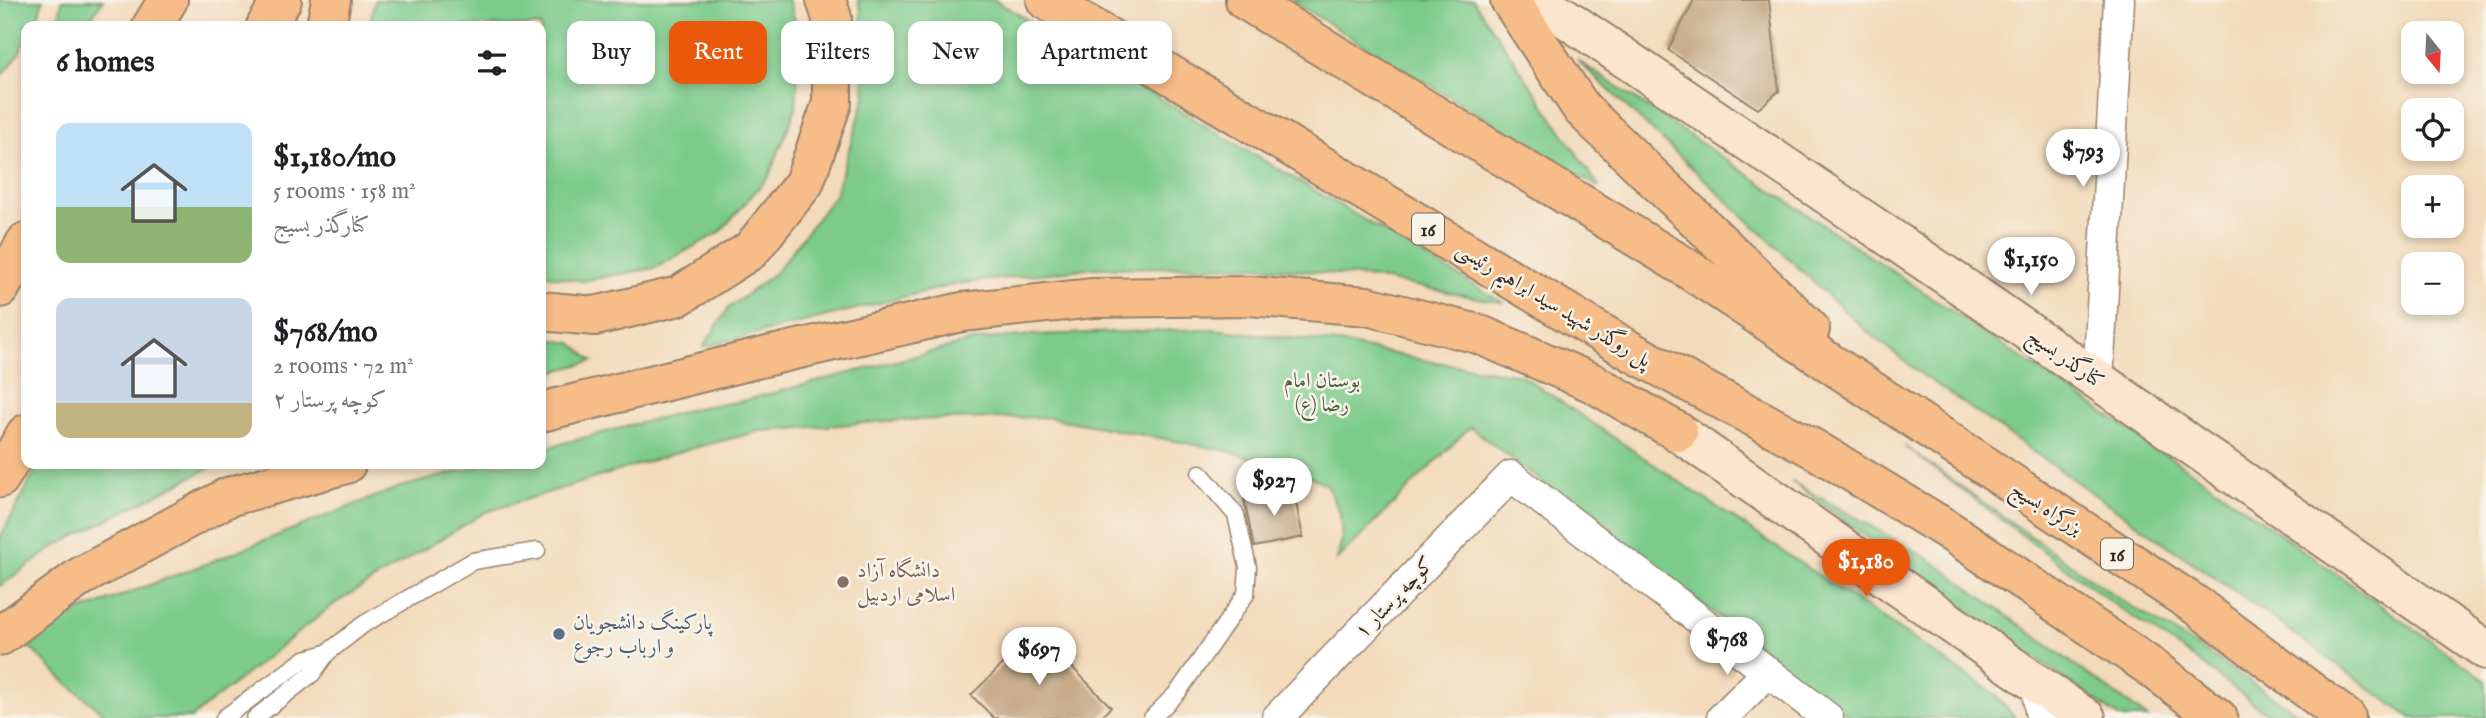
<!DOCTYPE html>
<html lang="en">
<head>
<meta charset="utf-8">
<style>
  :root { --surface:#fff; --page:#f6f6f6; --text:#202124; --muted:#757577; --accent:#ea580c }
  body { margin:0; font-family:"IM FELL English",Amiri,serif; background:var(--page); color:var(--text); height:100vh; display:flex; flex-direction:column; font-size:26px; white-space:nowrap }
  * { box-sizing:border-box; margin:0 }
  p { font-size:23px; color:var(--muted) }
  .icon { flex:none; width:38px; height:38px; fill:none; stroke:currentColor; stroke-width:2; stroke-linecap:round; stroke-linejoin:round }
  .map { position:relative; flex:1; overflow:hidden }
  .details { position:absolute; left:21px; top:21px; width:525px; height:448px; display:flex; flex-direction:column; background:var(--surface); border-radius:14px; box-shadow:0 4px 10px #0003 }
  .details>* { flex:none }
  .top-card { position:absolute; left:567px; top:21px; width:665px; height:63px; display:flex; gap:14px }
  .needle { width:46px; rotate:162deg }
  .buttons { position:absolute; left:2401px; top:21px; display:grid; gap:14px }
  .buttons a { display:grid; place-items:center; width:63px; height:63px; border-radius:14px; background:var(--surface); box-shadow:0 4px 10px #0003; font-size:35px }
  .price { position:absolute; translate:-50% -60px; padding:0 16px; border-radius:24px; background:#fff; color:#222; font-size:23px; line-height:46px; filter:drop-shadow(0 2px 4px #0008) }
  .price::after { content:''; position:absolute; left:50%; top:42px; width:21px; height:16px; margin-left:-10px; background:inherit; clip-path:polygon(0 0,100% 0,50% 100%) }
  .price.current { background:var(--accent); color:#fff }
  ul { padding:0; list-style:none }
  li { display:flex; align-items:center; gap:21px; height:175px; padding:0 35px }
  li span { display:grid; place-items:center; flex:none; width:196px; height:140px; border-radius:14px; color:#555 }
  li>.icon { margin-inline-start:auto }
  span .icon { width:84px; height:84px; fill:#fffc; stroke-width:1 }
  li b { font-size:30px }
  h2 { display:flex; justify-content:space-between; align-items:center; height:84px; padding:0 35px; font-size:30px }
  .chip { padding:0 24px; border-radius:14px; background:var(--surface); box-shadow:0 4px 10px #0003; font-size:24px; line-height:63px }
  .chip.current { background:var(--accent); color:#fff }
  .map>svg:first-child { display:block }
  .green { fill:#7ccb8b; stroke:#5c7a54; stroke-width:2 }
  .building { fill:#c3a481 }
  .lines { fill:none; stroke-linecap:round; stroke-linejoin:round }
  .service-casing { stroke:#97826c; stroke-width:19 }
  .minor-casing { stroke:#97826c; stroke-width:33 }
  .secondary-casing { stroke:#97826c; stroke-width:42 }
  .trunk-casing { stroke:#97826c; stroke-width:42 }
  .service { stroke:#fff; stroke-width:16 }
  .minor { stroke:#fff; stroke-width:30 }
  .secondary { stroke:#fce5cf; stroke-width:38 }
  .trunk { stroke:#f7bd88; stroke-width:38 }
  .education-dot { fill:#8d6e63; stroke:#f7f3e8; stroke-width:2.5 }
  .service-dot { fill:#5c6f8a; stroke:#f7f3e8; stroke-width:2.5 }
  .labels { text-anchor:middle; stroke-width:5; stroke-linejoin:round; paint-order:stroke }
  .shield { fill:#f7f3e8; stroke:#73665b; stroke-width:2 }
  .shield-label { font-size:19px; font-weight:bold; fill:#3b2a1e }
  .street-label { font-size:21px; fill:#3b2a1e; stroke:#f7f3e8 }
  .park-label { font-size:21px; fill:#4e5a3f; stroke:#f7f3e8 }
  .education-label { font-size:21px; fill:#785e54; stroke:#f7f3e8; text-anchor:start }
  .service-label { font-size:21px; fill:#4e5e75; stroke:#f7f3e8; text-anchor:start }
</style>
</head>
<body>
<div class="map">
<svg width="2486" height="718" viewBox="0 0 2486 718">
  <rect width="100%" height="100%" fill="#f7f3e8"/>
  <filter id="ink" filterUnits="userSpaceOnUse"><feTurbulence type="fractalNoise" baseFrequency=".0143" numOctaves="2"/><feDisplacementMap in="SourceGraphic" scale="14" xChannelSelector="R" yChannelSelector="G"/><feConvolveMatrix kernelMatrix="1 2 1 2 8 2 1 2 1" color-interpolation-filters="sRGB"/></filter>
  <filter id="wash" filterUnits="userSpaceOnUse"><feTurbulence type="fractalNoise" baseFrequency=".00686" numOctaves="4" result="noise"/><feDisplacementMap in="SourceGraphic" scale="28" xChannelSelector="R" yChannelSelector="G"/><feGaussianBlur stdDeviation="1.57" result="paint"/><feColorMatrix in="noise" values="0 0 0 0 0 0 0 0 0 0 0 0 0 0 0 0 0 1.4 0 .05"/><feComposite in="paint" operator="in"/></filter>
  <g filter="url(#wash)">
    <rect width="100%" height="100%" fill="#f3daba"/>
    <!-- green -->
    <g class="green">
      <path d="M0,0H43L35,26H26C26,46 15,63 0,76Z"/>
      <path d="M62,0H103L86,26H58Z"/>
      <path d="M375,0H788L799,33L796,108L769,176L720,232L655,268L582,281L541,274V26H369Z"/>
      <path d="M858,0H994L1504,303L1375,278L1256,266L1090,268L956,284L703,347L729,308L775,273L835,195L865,98L861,10Z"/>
      <path d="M1291,0H1473L1600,188L1290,0Z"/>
      <path d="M1577,60L2213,486L2486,680V718H2411L2268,615L1917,371L1864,329Z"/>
      <path d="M1211,329L1345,344L1428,361L1521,375L1996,695L2015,718H1852L1470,427L1337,560L1342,539L1340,513L1326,484L1301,472L1223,450L1047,417L902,420L761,431L685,450L486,512L334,604L191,718H109L61,678L17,635L200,566L397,488L487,464H541V449L700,407L738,402L977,340L1033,335Z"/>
      <path d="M541,338L572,343L593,361L541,375Z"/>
      <path d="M1904,446L2121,600L2203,650L2305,718H2273L2195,659L2115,605Z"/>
      <path d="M39,464H217L56,546L0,586V538Z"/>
      <path d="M1791,481L1929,559L2148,718H2120L1930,584Z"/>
    </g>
    <g id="blocks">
      <!-- building -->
      <g class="building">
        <path d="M1694,0H1769L1779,91L1758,109L1668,50Z"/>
        <path d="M1293,488L1303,537L1254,547L1244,499Z"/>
        <path d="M1037,631L1111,707L1100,718H994L971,695Z"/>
      </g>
    </g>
  </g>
  <g filter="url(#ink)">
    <use href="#blocks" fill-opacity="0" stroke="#97826c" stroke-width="2"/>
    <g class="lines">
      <!-- service casing -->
      <g class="service-casing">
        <g id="service">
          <path d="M224,718L305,659L327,653"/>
          <path d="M255,718L312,674L327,653L364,624L473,561L537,551"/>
          <path d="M1152,718L1178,692L1246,594L1248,567L1236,515L1200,473"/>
        </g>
      </g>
      <!-- minor casing -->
      <g class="minor-casing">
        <g id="minor">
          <path d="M2098,380L2119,0"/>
          <path d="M2036,681L2041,718"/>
          <path d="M1277,718L1511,476L1828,718"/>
          <path d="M1722,718L1768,672"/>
        </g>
      </g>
      <!-- secondary casing -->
      <g class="secondary-casing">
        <g id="secondary">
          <path d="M1539,0L1981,299L2486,650"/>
          <path d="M1678,432L2086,718"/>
        </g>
      </g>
      <!-- trunk casing -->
      <g class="trunk-casing">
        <g id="trunk">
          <path d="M1046,0L1636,354L1814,449L1948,530L2151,667L2218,718"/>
          <path d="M1245,0L1682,265L2197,606L2346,718"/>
          <path d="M1510,0L1582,109L1810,329"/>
          <path d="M152,26L168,0"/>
          <path d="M266,26L282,0"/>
          <path d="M326,26L331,0"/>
          <path d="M0,288L26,242"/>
          <path d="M541,311L595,316L679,296L751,250L804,183L832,103V18L826,0"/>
          <path d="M541,412L772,355L962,312L1093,298L1249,296L1367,306L1478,334L1593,383L1678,432"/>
          <path d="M0,478L26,434"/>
          <path d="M0,636L80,577L228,497L346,464"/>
        </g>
      </g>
      <!-- service -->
      <use href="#service" class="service"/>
      <!-- minor -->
      <use href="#minor" class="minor"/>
      <!-- secondary -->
      <use href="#secondary" class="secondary"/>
      <!-- trunk -->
      <use href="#trunk" class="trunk"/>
    </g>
  </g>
  <!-- markers -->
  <circle class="education-dot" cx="843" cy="582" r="7"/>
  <circle class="service-dot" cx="559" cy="634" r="7"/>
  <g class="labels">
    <!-- shield labels -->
    <g class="shield">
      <rect x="1412" y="213.5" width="32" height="31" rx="5"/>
      <rect x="2101" y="538.5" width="32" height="31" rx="5"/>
    </g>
    <g class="shield-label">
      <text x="1428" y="236">16</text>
      <text x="2117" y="561">16</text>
    </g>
    <!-- street labels -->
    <g class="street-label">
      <text transform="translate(1554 304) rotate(31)" y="7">پل روگذر شهید سید ابراهیم رئیسی</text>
      <text transform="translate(2066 358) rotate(35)" y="7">کنارگذر بسیج</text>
      <text transform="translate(2047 508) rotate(33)" y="7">بزرگراه بسیج</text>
      <text transform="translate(1394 597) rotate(-46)" y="7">کوچه پرستار ۱</text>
    </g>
    <!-- park labels -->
    <g class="park-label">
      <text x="1322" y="387">بوستان امام<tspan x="1322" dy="24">رضا (ع)</tspan></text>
    </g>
    <!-- education labels -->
    <g class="education-label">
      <text x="857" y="577">دانشگاه آزاد<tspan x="857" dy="24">اسلامی اردبیل</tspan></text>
    </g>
    <!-- service labels -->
    <g class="service-label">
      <text x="573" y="629">پارکینگ دانشجویان<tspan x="573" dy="24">و ارباب رجوع</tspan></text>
    </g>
  </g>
</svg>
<div class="buttons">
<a><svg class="needle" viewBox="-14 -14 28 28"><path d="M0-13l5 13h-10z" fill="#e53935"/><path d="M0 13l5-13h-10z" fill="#757577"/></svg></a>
<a><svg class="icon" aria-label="locate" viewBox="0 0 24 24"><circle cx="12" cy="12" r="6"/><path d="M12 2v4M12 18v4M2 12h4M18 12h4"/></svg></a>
<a>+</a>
<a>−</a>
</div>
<b class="price" style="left:2083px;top:189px">$793</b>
<b class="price" style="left:2031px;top:297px">$1,150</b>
<b class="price" style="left:1274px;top:518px">$927</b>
<b class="price current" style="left:1866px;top:599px">$1,180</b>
<b class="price" style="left:1727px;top:677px">$768</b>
<b class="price" style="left:1039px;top:687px">$697</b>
<div class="top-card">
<a class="chip">Buy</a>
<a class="chip current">Rent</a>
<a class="chip">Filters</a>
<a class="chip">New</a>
<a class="chip">Apartment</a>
</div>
<section class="details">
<h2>6 homes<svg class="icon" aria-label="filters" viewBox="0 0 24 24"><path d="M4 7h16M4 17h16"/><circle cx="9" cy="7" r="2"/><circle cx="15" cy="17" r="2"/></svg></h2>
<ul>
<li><span style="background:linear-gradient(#bfe0f5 60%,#8fb573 0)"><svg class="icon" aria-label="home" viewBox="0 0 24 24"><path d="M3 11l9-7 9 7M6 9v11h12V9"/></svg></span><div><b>$1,180/mo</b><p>5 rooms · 158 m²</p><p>کنارگذر بسیج</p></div></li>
<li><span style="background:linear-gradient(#c9d6e8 75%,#c2b280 0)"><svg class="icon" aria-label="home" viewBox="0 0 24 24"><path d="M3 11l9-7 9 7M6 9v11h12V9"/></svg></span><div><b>$768/mo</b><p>2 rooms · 72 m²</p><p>کوچه پرستار ۲</p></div></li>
</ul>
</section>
</div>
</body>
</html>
